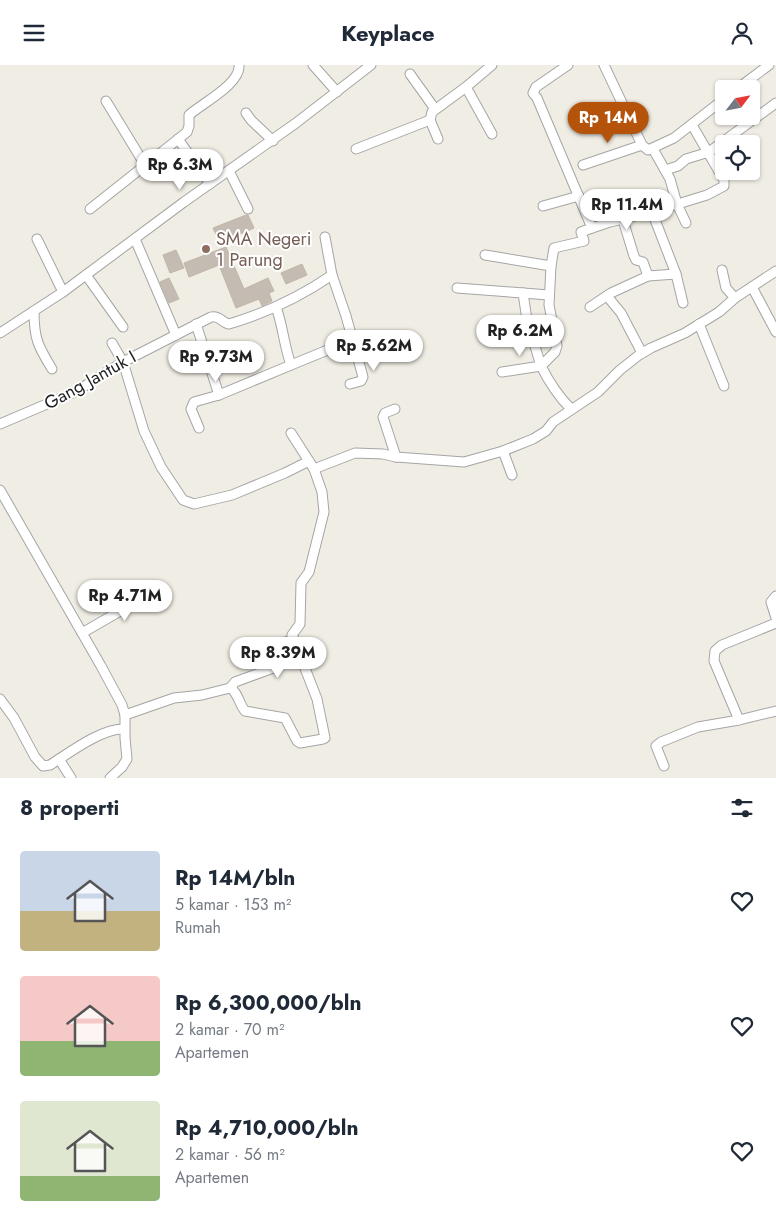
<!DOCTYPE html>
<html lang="id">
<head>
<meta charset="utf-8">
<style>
  :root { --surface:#fff; --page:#f6f6f7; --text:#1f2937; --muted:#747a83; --accent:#b45309 }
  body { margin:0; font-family:Jost,sans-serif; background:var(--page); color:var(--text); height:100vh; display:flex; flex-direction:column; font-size:19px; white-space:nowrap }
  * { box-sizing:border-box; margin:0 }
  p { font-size:16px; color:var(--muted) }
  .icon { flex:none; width:28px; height:28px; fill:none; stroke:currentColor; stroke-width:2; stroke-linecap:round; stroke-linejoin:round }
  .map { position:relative; height:713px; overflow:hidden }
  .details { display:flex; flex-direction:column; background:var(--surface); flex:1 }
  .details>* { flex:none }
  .needle { width:32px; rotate:58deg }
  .controls { position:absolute; left:715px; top:15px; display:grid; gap:10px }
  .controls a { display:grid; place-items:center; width:45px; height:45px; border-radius:5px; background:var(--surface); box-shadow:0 1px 4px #0004; font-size:25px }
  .price { position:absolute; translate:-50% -42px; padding:0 11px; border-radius:18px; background:#fff; color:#222; font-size:16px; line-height:32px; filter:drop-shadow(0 1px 2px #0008) }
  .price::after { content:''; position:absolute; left:50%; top:30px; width:15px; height:11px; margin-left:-8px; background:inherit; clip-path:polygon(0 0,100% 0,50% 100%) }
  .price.active { background:var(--accent); color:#fff }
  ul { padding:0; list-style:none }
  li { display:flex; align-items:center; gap:15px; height:125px; padding:0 20px }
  li span { display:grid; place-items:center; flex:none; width:140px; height:100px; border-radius:5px; color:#555 }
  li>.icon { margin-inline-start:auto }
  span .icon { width:60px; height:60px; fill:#fffc; stroke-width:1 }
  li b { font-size:21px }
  h2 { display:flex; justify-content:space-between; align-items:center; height:60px; padding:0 20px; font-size:21px }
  header { display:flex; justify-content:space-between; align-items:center; height:65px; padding:0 20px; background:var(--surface); font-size:22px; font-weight:700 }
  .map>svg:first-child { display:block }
  .building { fill:#c4bcb3; stroke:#c2b5a5 }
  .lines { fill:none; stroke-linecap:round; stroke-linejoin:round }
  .street-casing { stroke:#a5a5a5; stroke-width:11 }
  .street { stroke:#fff; stroke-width:9 }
  .education-dot { fill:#8d6e63; stroke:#fff; stroke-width:2 }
  .labels { text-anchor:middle; stroke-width:4; stroke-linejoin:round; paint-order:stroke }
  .education-label { font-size:18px; fill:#785e54; stroke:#fff; text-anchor:start }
  .street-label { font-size:18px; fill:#1e1e1e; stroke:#fff }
</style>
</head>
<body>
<header><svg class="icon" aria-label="menu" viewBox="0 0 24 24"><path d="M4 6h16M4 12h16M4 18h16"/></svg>Keyplace<svg class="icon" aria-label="person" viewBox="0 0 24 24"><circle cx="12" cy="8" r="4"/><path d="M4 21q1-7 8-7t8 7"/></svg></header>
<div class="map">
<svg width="776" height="713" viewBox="0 0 776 713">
  <rect width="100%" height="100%" fill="#f0ede4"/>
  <!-- building -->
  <g class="building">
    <path d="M246,150H248L254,163L220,178L213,163Z"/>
    <path d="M226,182L244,224L268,213L274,226L269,228L272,236L262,241L259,234L236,243L219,200L189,212L184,198Z"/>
    <path d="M176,185L184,203L170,208L163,190Z"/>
    <path d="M302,199L307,210L286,219L281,208Z"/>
    <path d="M169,213L179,234L169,238L160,217Z"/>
  </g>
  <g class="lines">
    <!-- street casing -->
    <g class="street-casing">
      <g id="street">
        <path d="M313,0L337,27"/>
        <path d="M568,0L536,22L533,28L537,33L592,163L610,157L652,147L707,130L724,121V115L692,60"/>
        <path d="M604,0L642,80L648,85L674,73L724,34"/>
        <path d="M410,9L435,44"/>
        <path d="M466,22L492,69"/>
        <path d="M737,24L769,0"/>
        <path d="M106,36L145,100"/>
        <path d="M246,48L251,55L273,76"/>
        <path d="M178,74L210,119"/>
        <path d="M438,74L430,55L432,47L466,22L492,0"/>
        <path d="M356,84L430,55"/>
        <path d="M653,84L670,114L677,139L686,158"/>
        <path d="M583,100L642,80"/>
        <path d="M665,105L678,101L686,94L709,87L776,38"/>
        <path d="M229,106L248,144"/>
        <path d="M543,141L579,131"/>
        <path d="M90,144L187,67L189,61V50C201,39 241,19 239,0"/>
        <path d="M652,147L676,209L683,238"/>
        <path d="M623,155L634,191L636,195L643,197L648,211"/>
        <path d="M37,174L63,227"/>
        <path d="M135,174L176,270"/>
        <path d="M485,190L551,201L549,240L557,281L555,287L541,301C549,317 558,331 571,344"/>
        <path d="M551,201L554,183L584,176L581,167L592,163"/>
        <path d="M722,205L726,223L735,233"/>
        <path d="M86,210L123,262"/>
        <path d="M332,210L346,251L363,312L361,316L350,319"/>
        <path d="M752,222L776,267"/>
        <path d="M457,223L549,230"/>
        <path d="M607,231L621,248L642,288"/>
        <path d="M276,242C283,261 284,281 291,300L352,275"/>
        <path d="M590,242L611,228L648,211L676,209"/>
        <path d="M34,246C34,274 38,281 52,304"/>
        <path d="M196,259L219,330"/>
        <path d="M699,259L724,321"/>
        <path d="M0,268L63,227L184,137L296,58L371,0"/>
        <path d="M112,278L123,297L144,366L161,402L183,435L194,439L232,430L285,408L309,396"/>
        <path d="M502,307L541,301L527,255L523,228"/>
        <path d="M395,344L385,348L383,352L396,392"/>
        <path d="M0,359L75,327L123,297L211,252C220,250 222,258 229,259C266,248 300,232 332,210L325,172"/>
        <path d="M199,363L191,344L194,337L219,330L291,300"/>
        <path d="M503,386L512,410"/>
        <path d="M314,404L355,388L383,389L396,392L464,397L503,386L533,374L546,366L553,357L598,327L620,305L639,290L651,283L685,268L719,247L735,233L776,206"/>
        <path d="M0,425L101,601L122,640L125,650V673L127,694L122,702L110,713"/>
        <path d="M776,531L771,537L776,553"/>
        <path d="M82,568L134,538L142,537L156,528"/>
        <path d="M230,623C238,627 239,639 245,646L285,653L297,676L300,678L323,674L325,673L317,634L292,570L300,559L301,518L309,507L324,447L322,427L314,404L291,368"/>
        <path d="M0,634L14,653L35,692L43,701L50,700C69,688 102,663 124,664"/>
        <path d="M125,650L174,633L202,630L230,623L235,617L276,602L272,584V582L294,574"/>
        <path d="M739,655L714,596L715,586L722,580L776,558"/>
        <path d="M59,694L71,713"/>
        <path d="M664,701L656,681L661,677L698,662L739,655L776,646"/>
      </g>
    </g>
    <!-- street -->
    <use href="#street" class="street"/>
  </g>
  <!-- markers -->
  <circle class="education-dot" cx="206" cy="184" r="5"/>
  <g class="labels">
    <!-- education labels -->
    <g class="education-label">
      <text x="216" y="180">SMA Negeri<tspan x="216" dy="21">1 Parung</tspan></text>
    </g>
    <!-- street labels -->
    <g class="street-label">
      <text transform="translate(90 315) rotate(-29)" y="6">Gang Jantuk I</text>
    </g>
  </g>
</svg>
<div class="controls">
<a><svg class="needle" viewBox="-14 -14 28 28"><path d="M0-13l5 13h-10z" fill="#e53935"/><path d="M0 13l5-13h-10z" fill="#747a83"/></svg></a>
<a><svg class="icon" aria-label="locate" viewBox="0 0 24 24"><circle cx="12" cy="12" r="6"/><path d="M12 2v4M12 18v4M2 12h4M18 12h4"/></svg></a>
</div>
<b class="price active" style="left:608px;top:79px">Rp 14M</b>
<b class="price" style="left:180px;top:126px">Rp 6.3M</b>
<b class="price" style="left:627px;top:166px">Rp 11.4M</b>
<b class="price" style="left:520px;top:292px">Rp 6.2M</b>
<b class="price" style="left:374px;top:307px">Rp 5.62M</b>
<b class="price" style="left:216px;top:318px">Rp 9.73M</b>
<b class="price" style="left:125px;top:557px">Rp 4.71M</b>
<b class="price" style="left:278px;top:614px">Rp 8.39M</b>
</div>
<section class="details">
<h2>8 properti<svg class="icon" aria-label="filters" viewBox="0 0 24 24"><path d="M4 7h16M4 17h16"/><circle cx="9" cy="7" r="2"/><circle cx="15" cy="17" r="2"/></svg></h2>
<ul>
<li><span style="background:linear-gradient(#c9d6e8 60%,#c2b280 0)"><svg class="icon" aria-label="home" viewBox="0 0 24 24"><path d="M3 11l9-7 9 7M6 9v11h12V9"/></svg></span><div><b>Rp 14M/bln</b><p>5 kamar · 153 m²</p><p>Rumah</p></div><svg class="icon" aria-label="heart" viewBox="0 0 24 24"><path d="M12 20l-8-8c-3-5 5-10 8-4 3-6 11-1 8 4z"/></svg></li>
<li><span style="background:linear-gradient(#f6c9c9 65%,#8fb573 0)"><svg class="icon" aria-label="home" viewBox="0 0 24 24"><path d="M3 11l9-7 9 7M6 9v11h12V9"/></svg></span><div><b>Rp 6,300,000/bln</b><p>2 kamar · 70 m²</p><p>Apartemen</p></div><svg class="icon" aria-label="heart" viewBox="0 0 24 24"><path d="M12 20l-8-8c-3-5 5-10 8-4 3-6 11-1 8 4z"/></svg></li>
<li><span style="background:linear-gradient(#dfe7d0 75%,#8fb573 0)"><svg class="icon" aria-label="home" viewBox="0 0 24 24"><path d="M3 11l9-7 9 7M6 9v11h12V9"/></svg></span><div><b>Rp 4,710,000/bln</b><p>2 kamar · 56 m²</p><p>Apartemen</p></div><svg class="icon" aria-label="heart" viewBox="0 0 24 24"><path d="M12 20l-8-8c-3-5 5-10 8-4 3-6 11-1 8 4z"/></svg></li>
</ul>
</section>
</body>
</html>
